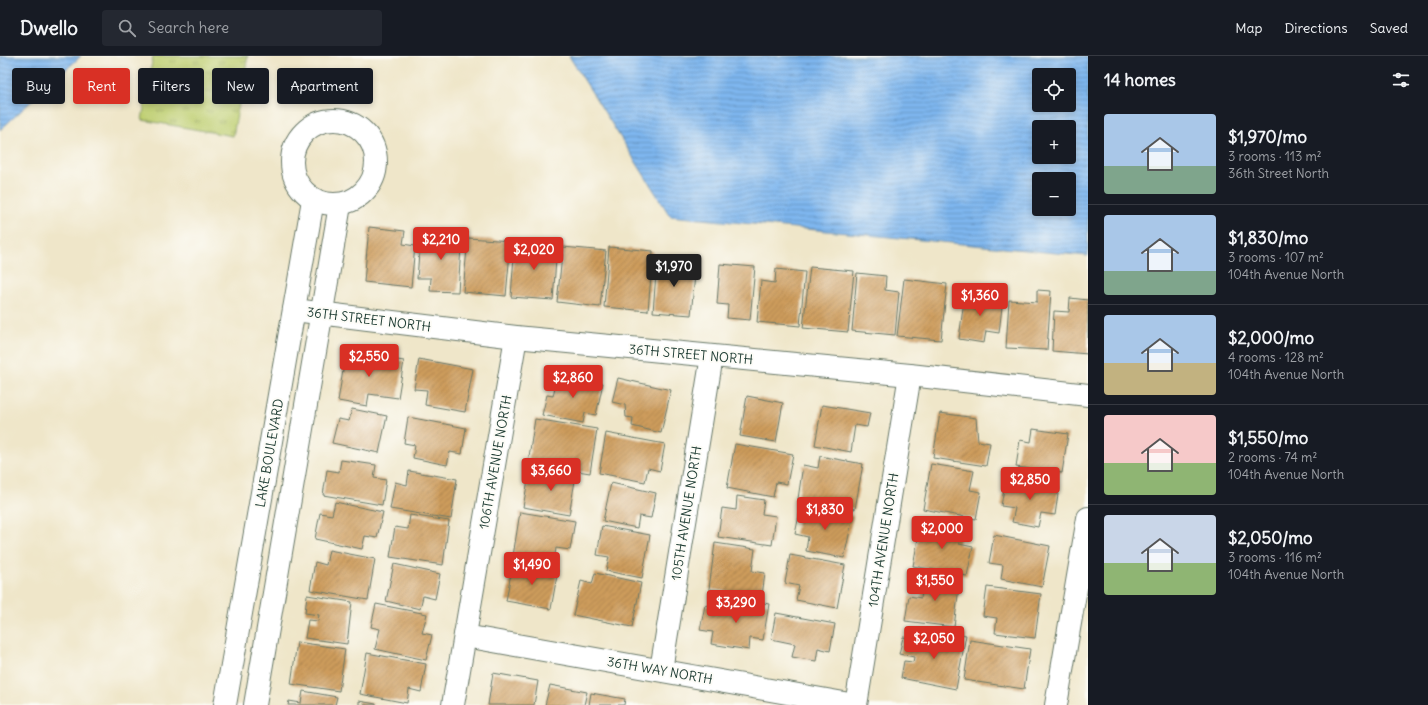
<!DOCTYPE html>
<html lang="en">
<head>
<meta charset="utf-8">
<style>
  :root { --surface:#171b24; --page:#242831; --text:#f1f3f6; --muted:#9ea1a6; --line:#363941; --accent:#d93025 }
  body { margin:0; font-family:Delius,sans-serif; background:var(--page); color:var(--text); height:100vh; display:flex; flex-direction:column; font-size:15px; white-space:nowrap }
  * { box-sizing:border-box; margin:0 }
  p { font-size:13px; color:var(--muted) }
  .icon { flex:none; width:22px; height:22px; fill:none; stroke:currentColor; stroke-width:2; stroke-linecap:round; stroke-linejoin:round }
  .map { position:relative; flex:1; overflow:hidden }
  .details { display:flex; flex-direction:column; background:var(--surface); width:340px }
  .details>* { flex:none }
  .hud { position:absolute; left:12px; top:12px; width:380px; height:36px; display:flex; gap:8px }
  .controls { position:absolute; left:1032px; top:12px; display:grid; gap:8px }
  .controls a { display:grid; place-items:center; width:44px; height:44px; border-radius:4px; background:var(--surface); box-shadow:0 2px 6px #0003; font-size:20px }
  .price { position:absolute; translate:-50% -34px; padding:0 9px; border-radius:4px; background:var(--accent); color:#fff; font-size:13px; line-height:26px; filter:drop-shadow(0 1px 2px #0008) }
  .price::after { content:''; position:absolute; left:50%; top:24px; width:12px; height:9px; margin-left:-6px; background:inherit; clip-path:polygon(0 0,100% 0,50% 100%) }
  .price.on { background:#222; color:#fff }
  ul { padding:0; list-style:none }
  li { display:flex; align-items:center; gap:12px; height:100px; padding:0 16px }
  li+li { border-top:1px solid var(--line) }
  li span { display:grid; place-items:center; flex:none; width:112px; height:80px; border-radius:4px; color:#555 }
  li>.icon { margin-inline-start:auto }
  span .icon { width:48px; height:48px; fill:#fffc; stroke-width:1 }
  li b { font-size:17px }
  h2 { display:flex; justify-content:space-between; align-items:center; height:48px; padding:0 16px; font-size:17px }
  .chip { padding:0 14px; border-radius:4px; background:var(--surface); box-shadow:0 2px 6px #0003; font-size:14px; line-height:36px }
  .chip.on { background:var(--accent); color:#fff }
  header { display:flex; align-items:center; gap:24px; box-sizing:border-box; height:56px; padding:0 20px; background:var(--surface); border-bottom:1px solid var(--line) }
  header strong { font-size:19px }
  nav { display:flex; gap:22px; margin-inline-start:auto; font-size:14px }
  .search { width:280px; height:36px; background:var(--page); display:flex; align-items:center; gap:10px; box-sizing:border-box; padding:0 14px; border-radius:4px; color:var(--muted); font-size:15px }
  main { display:flex; flex:1; min-height:0 }
  .map>svg:first-child { display:block }
  .park { fill:url(#park-tufts); stroke:#6e8652 }
  .water { fill:url(#water-rules); stroke:#4e7a91; fill-rule:evenodd }
  .building { fill:url(#building-hatch) }
  .lines { fill:none; stroke-linecap:round; stroke-linejoin:round }
  .minor-casing { stroke:#687868; stroke-width:24 }
  .minor { stroke:#fff; stroke-width:22 }
  .labels { text-anchor:middle; stroke-width:4; stroke-linejoin:round; paint-order:stroke }
  .street-label { font-size:13px; fill:#1f3d34; stroke:#fdfcf7 }
</style>
</head>
<body>
<header>
<strong>Dwello</strong>
<div class="search"><svg class="icon" aria-label="search" viewBox="0 0 24 24"><circle cx="10" cy="10" r="6"/><path d="M15 15l6 6"/></svg>Search here</div>
<nav><a>Map</a><a>Directions</a><a>Saved</a></nav>
</header>
<main>
<div class="map">
<svg width="1088" height="649" viewBox="0 0 1088 649">
  <defs>
    <pattern id="park-tufts" width="24" height="20" patternUnits="userSpaceOnUse"><rect width="24" height="20" fill="#bece70"/><path d="M3 7l-1-3M5 7V3M7 7l1-3M15 17l-1-3M17 17v-4M19 17l1-3" fill="none" stroke="#9aa85d"/></pattern>
    <pattern id="water-rules" width="6" height="5" patternUnits="userSpaceOnUse"><rect width="6" height="5" fill="#7eb6ee"/><path d="M0 2.5h6" fill="none" stroke="#6795c2"/></pattern>
    <pattern id="building-hatch" width="6" height="6" patternUnits="userSpaceOnUse"><rect width="6" height="6" fill="#cd9b5c"/><path d="M-1 1l2-2M0 6l6-6M5 7l2-2" fill="none" stroke="#a6804d"/></pattern>
  </defs>
  <rect width="100%" height="100%" fill="#fdfcf7"/>
  <filter id="ink" filterUnits="userSpaceOnUse"><feTurbulence type="fractalNoise" baseFrequency=".025" numOctaves="2"/><feDisplacementMap in="SourceGraphic" scale="8" xChannelSelector="R" yChannelSelector="G"/><feConvolveMatrix kernelMatrix="1 2 1 2 8 2 1 2 1" color-interpolation-filters="sRGB"/></filter>
  <filter id="wash" filterUnits="userSpaceOnUse"><feTurbulence type="fractalNoise" baseFrequency=".012" numOctaves="4" result="noise"/><feDisplacementMap in="SourceGraphic" scale="16" xChannelSelector="R" yChannelSelector="G"/><feGaussianBlur stdDeviation="0.9" result="paint"/><feColorMatrix in="noise" values="0 0 0 0 0 0 0 0 0 0 0 0 0 0 0 0 0 1.4 0 .05"/><feComposite in="paint" operator="in"/></filter>
  <g filter="url(#wash)">
    <rect width="100%" height="100%" fill="#efe6c9"/>
    <!-- park -->
    <path class="park" d="M153,0H248L233,80L142,64Z"/>
    <!-- water -->
    <g class="water">
      <path d="M0,0H81L0,74Z"/>
      <path d="M569,0H1088V200L670,160ZM1039,19H1069V49H1039ZM1039,71H1069V101H1039ZM1039,123H1069V153H1039Z"/>
    </g>
    <g id="blocks">
      <!-- building -->
      <g class="building">
        <path d="M369,171L405,175L403,188L415,190L411,231L364,226Z"/>
        <path d="M434,174L462,176L458,236L430,235L431,222H417L420,185L434,186Z"/>
        <path d="M468,182L511,185L506,240L463,236Z"/>
        <path d="M515,186L557,190L553,244L511,241Z"/>
        <path d="M563,191L606,195L600,251L557,246Z"/>
        <path d="M609,191L653,195L648,255L604,251Z"/>
        <path d="M657,205L696,209L691,259L653,256Z"/>
        <path d="M720,208L755,211L750,264L727,262L728,249L717,248Z"/>
        <path d="M810,211L854,215L848,276L803,272Z"/>
        <path d="M776,213L805,216L800,270L757,266L761,225L775,227Z"/>
        <path d="M857,217L886,220L885,234L899,236L895,279L852,275Z"/>
        <path d="M904,223L947,228L941,284L897,280Z"/>
        <path d="M1037,234L1051,235L1047,294L1006,292L1009,244L1037,246Z"/>
        <path d="M965,236L1003,242L999,277L986,275L984,287L959,283Z"/>
        <path d="M1070,242L1088,244V298L1052,295L1054,255L1069,256Z"/>
        <path d="M346,296L404,305L398,342L369,338L367,350L338,345Z"/>
        <path d="M419,303L473,313L465,356L425,349L427,334L414,333Z"/>
        <path d="M558,318L603,327L596,359L585,357L583,367L542,359L547,339L553,340Z"/>
        <path d="M618,322L671,334L661,377L632,370L633,362L626,361L625,349L612,346Z"/>
        <path d="M747,340L783,347L776,386L740,380Z"/>
        <path d="M822,349L870,357L867,371L855,369L851,396L815,389Z"/>
        <path d="M352,353L387,360L379,397L332,387L338,363L349,365Z"/>
        <path d="M940,357L976,362L978,385L990,387L986,410L933,402Z"/>
        <path d="M408,361L466,372L462,398L450,396L447,409L413,402L415,389L404,387Z"/>
        <path d="M535,363L597,373L590,417L528,407Z"/>
        <path d="M1033,373L1068,378L1062,417L1016,411L1020,384L1031,386Z"/>
        <path d="M606,377L665,388L660,415L648,412L645,426L599,417Z"/>
        <path d="M735,388L793,398L787,428L776,426L773,441L727,432Z"/>
        <path d="M820,400L863,408L855,453L798,443L803,409L818,412Z"/>
        <path d="M341,404L376,409L374,422L386,424L382,449L323,439L327,414L339,416Z"/>
        <path d="M931,408L974,415L970,434L981,436L976,463L923,453Z"/>
        <path d="M542,413L576,419L569,459L523,451L528,424L539,426Z"/>
        <path d="M409,415L457,423L451,463L390,453L395,426L407,429Z"/>
        <path d="M1006,422L1059,431L1055,459L1041,457L1038,471L1012,466L1015,452L1001,450Z"/>
        <path d="M611,427L656,437L651,462L639,460L637,472L603,465Z"/>
        <path d="M737,440L764,444L762,458L776,460L772,489L718,481L722,452L736,454Z"/>
        <path d="M335,446L383,456L377,482L365,480L362,493L315,483L320,457L332,459Z"/>
        <path d="M801,450L853,460L844,502L806,495L808,481L795,478Z"/>
        <path d="M520,456L575,465L570,494L556,492L554,506L513,500Z"/>
        <path d="M410,459L449,465L443,509L390,501L395,471L408,473Z"/>
        <path d="M921,466L962,473L959,488L973,491L967,520L913,510Z"/>
        <path d="M602,470L650,479L642,522L606,515L609,501L597,499Z"/>
        <path d="M994,479L1050,490L1042,531L1001,523L1003,509L989,507Z"/>
        <path d="M715,487L755,493L752,515L765,517L762,540L709,533Z"/>
        <path d="M329,494L375,503L368,544L310,534L315,506L326,509Z"/>
        <path d="M790,499L845,509L837,552L796,544L799,530L785,527Z"/>
        <path d="M513,506L558,514L551,553L506,545Z"/>
        <path d="M394,508L440,518L435,543L423,540L420,553L386,545Z"/>
        <path d="M595,517L641,527L632,571L573,559L581,525L592,528Z"/>
        <path d="M924,518L960,523L954,571L905,565L909,540L921,542Z"/>
        <path d="M987,531L1041,538L1035,582L995,577L997,562L983,560Z"/>
        <path d="M307,539L352,546L347,588L305,582L308,564L318,565L319,559L305,557Z"/>
        <path d="M744,543L769,548L763,584L750,582L749,594L711,588L713,576L700,574L705,549L742,556Z"/>
        <path d="M376,548L427,558L422,577L432,579L426,604L375,593L380,573L371,571Z"/>
        <path d="M776,557L835,568L830,595L818,592L816,605L792,601L795,588L771,583Z"/>
        <path d="M947,576L966,579L956,633L901,622L904,605L913,606L914,601L899,598L903,581L945,587Z"/>
        <path d="M970,584L1030,593L1024,633L964,624Z"/>
        <path d="M297,586L345,593L339,635L291,628Z"/>
        <path d="M367,597L426,608L421,636L409,633L407,647L360,638Z"/>
        <path d="M493,617L538,625L534,649H488Z"/>
        <path d="M550,629L587,636L584,649H545Z"/>
        <path d="M303,635L337,641L335,649H288L289,645L301,647Z"/>
        <path d="M591,637L625,643L624,649H589Z"/>
        <path d="M359,645L376,648V649H359Z"/>
      </g>
    </g>
  </g>
  <g filter="url(#ink)">
    <use href="#blocks" fill-opacity="0" stroke="#687868" stroke-width="1"/>
    <g class="lines">
      <!-- minor casing -->
      <g class="minor-casing">
        <g id="minor">
          <circle cx="334" cy="106" r="42"/>
          <path d="M294,254L516,281L910,319L1088,339"/>
          <path d="M465,580L855,649"/>
          <path d="M661,614L712,300"/>
          <path d="M225,649L313,144"/>
          <path d="M255,649L340,149"/>
          <path d="M453,649L516,281"/>
          <path d="M856,649L910,319"/>
          <path d="M1056,649L1088,462"/>
        </g>
      </g>
      <!-- minor -->
      <use href="#minor" class="minor"/>
    </g>
  </g>
  <g class="labels">
    <!-- street labels -->
    <g class="street-label">
      <text transform="translate(369 263) rotate(7)" y="5">36TH STREET NORTH</text>
      <text transform="translate(691 298) rotate(5)" y="5">36TH STREET NORTH</text>
      <text transform="translate(269 397) rotate(-80)" y="5">LAKE BOULEVARD</text>
      <text transform="translate(495 406) rotate(-80)" y="5">106TH AVENUE NORTH</text>
      <text transform="translate(686 457) rotate(-81)" y="5">105TH AVENUE NORTH</text>
      <text transform="translate(883 484) rotate(-81)" y="5">104TH AVENUE NORTH</text>
      <text transform="translate(660 614) rotate(10)" y="5">36TH WAY NORTH</text>
    </g>
  </g>
</svg>
<div class="controls">
<a><svg class="icon" aria-label="locate" viewBox="0 0 24 24"><circle cx="12" cy="12" r="6"/><path d="M12 2v4M12 18v4M2 12h4M18 12h4"/></svg></a>
<a>+</a>
<a>−</a>
</div>
<b class="price" style="left:441px;top:205px">$2,210</b>
<b class="price" style="left:534px;top:215px">$2,020</b>
<b class="price on" style="left:674px;top:232px">$1,970</b>
<b class="price" style="left:980px;top:261px">$1,360</b>
<b class="price" style="left:369px;top:322px">$2,550</b>
<b class="price" style="left:573px;top:343px">$2,860</b>
<b class="price" style="left:551px;top:436px">$3,660</b>
<b class="price" style="left:1030px;top:445px">$2,850</b>
<b class="price" style="left:825px;top:475px">$1,830</b>
<b class="price" style="left:942px;top:494px">$2,000</b>
<b class="price" style="left:532px;top:530px">$1,490</b>
<b class="price" style="left:935px;top:546px">$1,550</b>
<b class="price" style="left:736px;top:568px">$3,290</b>
<b class="price" style="left:934px;top:604px">$2,050</b>
<div class="hud">
<a class="chip">Buy</a>
<a class="chip on">Rent</a>
<a class="chip">Filters</a>
<a class="chip">New</a>
<a class="chip">Apartment</a>
</div>
</div>
<section class="details">
<h2>14 homes<svg class="icon" aria-label="filters" viewBox="0 0 24 24"><path d="M4 7h16M4 17h16"/><circle cx="9" cy="7" r="2"/><circle cx="15" cy="17" r="2"/></svg></h2>
<ul>
<li><span style="background:linear-gradient(#a9c7e8 65%,#7fa58c 0)"><svg class="icon" aria-label="home" viewBox="0 0 24 24"><path d="M3 11l9-7 9 7M6 9v11h12V9"/></svg></span><div><b>$1,970/mo</b><p>3 rooms · 113 m²</p><p>36th Street North</p></div></li>
<li><span style="background:linear-gradient(#a9c7e8 70%,#7fa58c 0)"><svg class="icon" aria-label="home" viewBox="0 0 24 24"><path d="M3 11l9-7 9 7M6 9v11h12V9"/></svg></span><div><b>$1,830/mo</b><p>3 rooms · 107 m²</p><p>104th Avenue North</p></div></li>
<li><span style="background:linear-gradient(#a9c7e8 60%,#c2b280 0)"><svg class="icon" aria-label="home" viewBox="0 0 24 24"><path d="M3 11l9-7 9 7M6 9v11h12V9"/></svg></span><div><b>$2,000/mo</b><p>4 rooms · 128 m²</p><p>104th Avenue North</p></div></li>
<li><span style="background:linear-gradient(#f6c9c9 60%,#8fb573 0)"><svg class="icon" aria-label="home" viewBox="0 0 24 24"><path d="M3 11l9-7 9 7M6 9v11h12V9"/></svg></span><div><b>$1,550/mo</b><p>2 rooms · 74 m²</p><p>104th Avenue North</p></div></li>
<li><span style="background:linear-gradient(#c9d6e8 60%,#8fb573 0)"><svg class="icon" aria-label="home" viewBox="0 0 24 24"><path d="M3 11l9-7 9 7M6 9v11h12V9"/></svg></span><div><b>$2,050/mo</b><p>3 rooms · 116 m²</p><p>104th Avenue North</p></div></li>
</ul>
</section>
</main>
</body>
</html>
